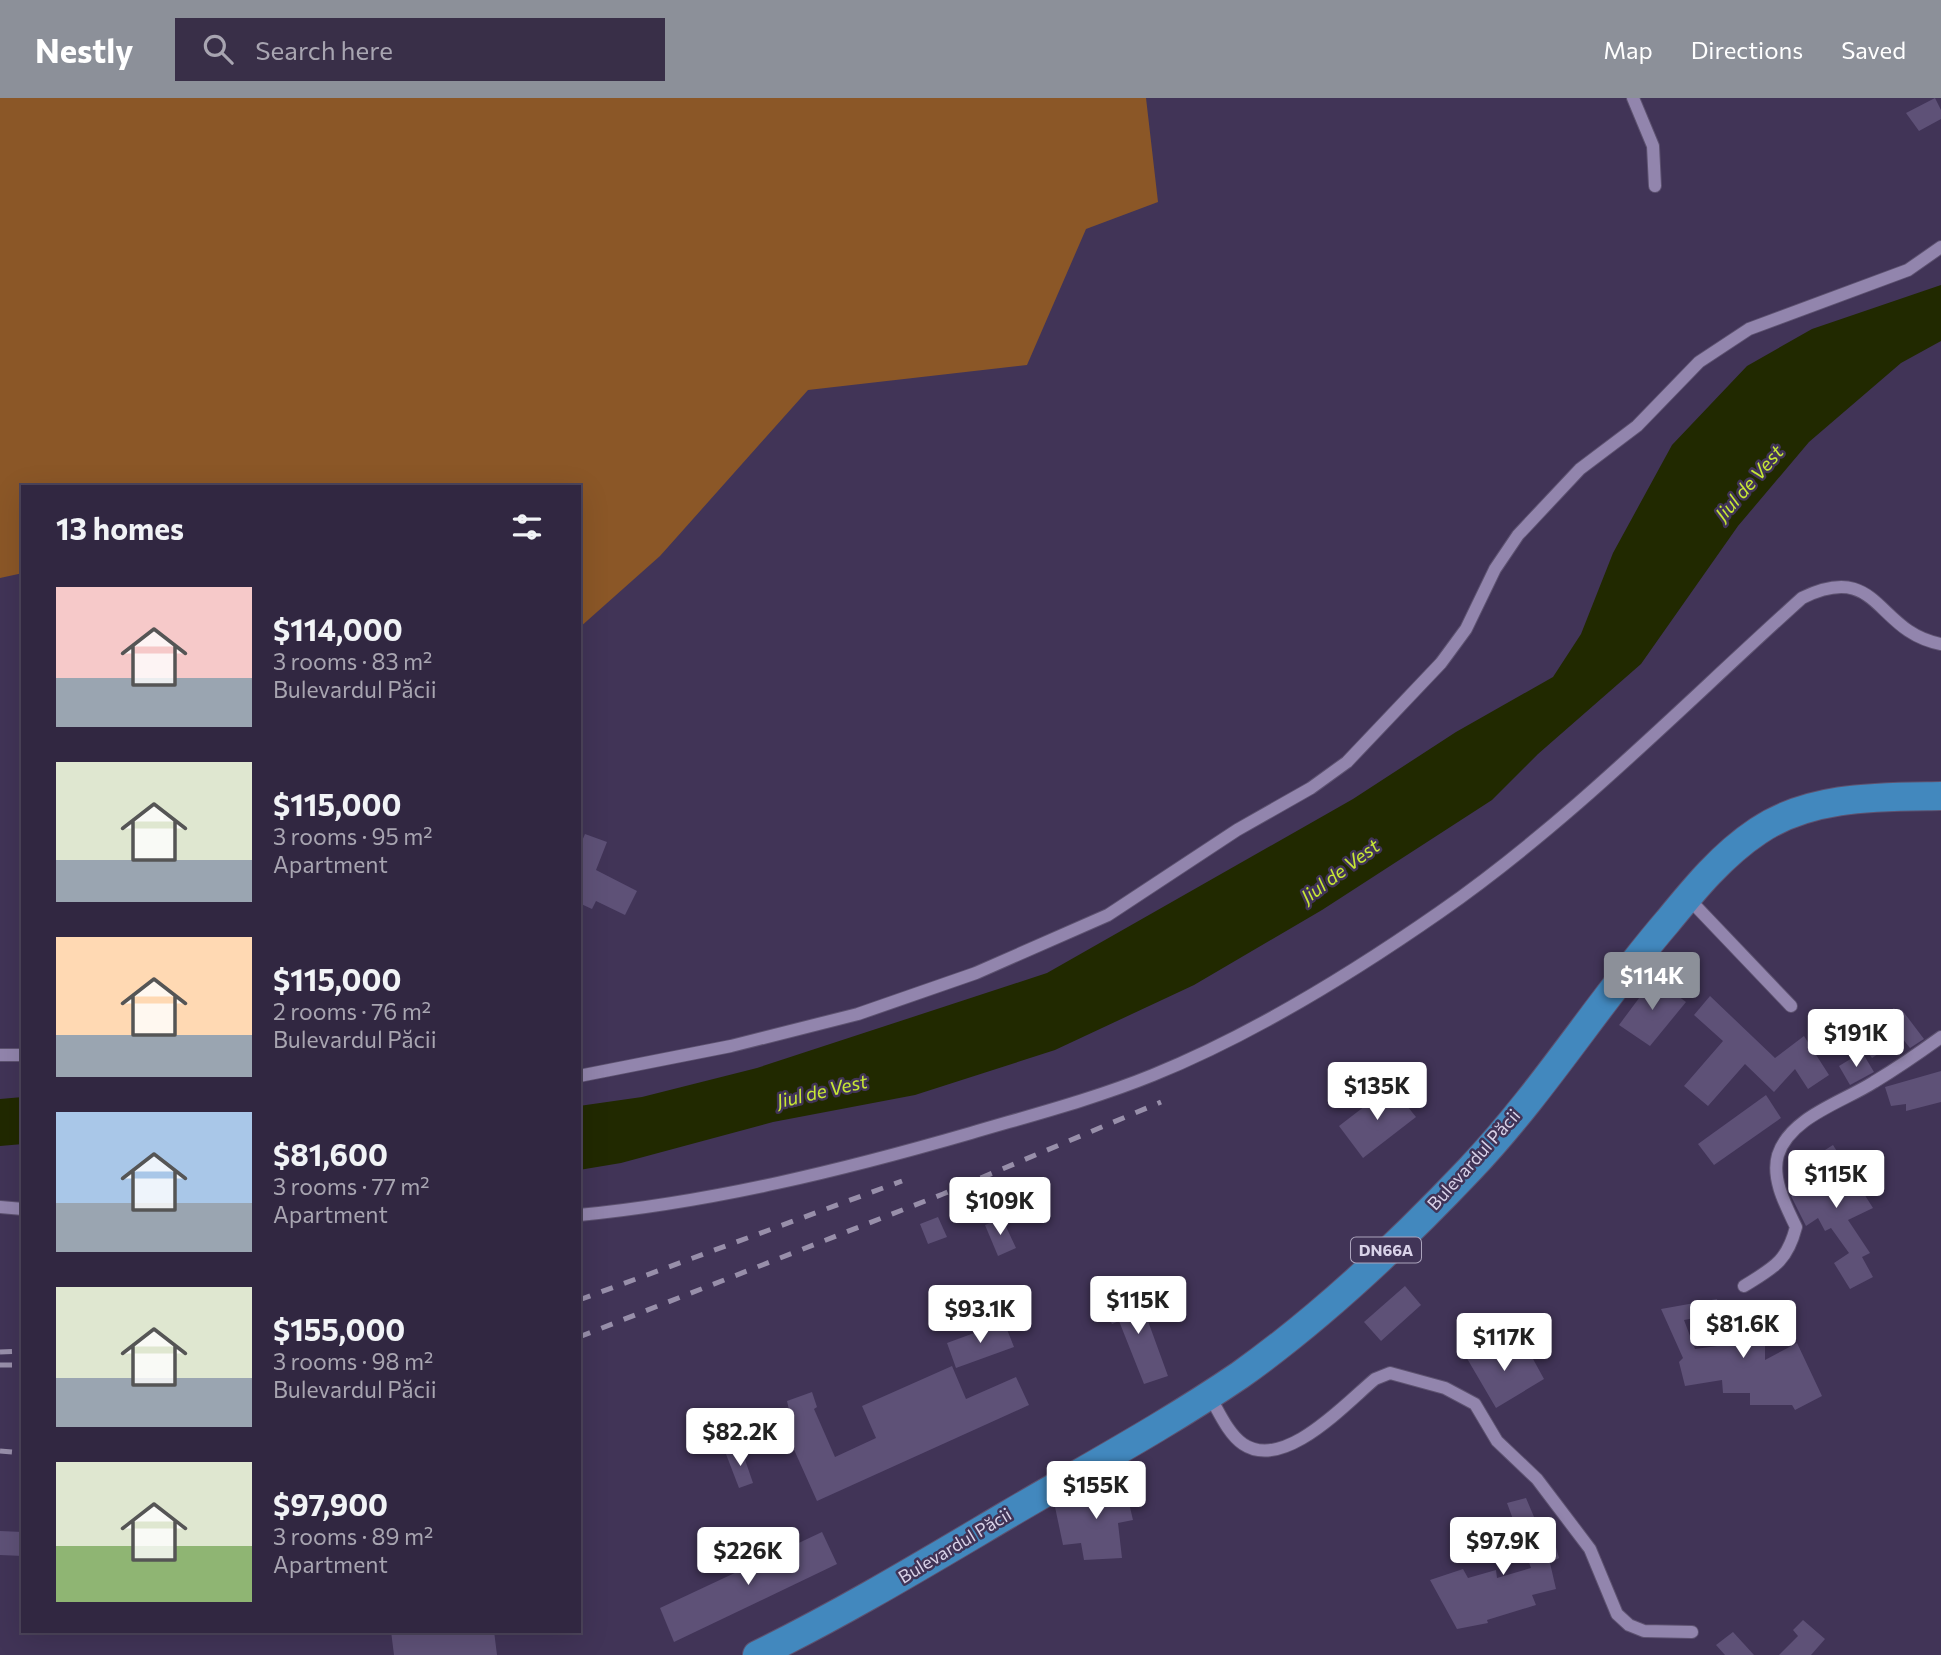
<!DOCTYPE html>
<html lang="en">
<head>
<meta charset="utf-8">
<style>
  :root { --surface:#312741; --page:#392f48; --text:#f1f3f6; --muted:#a8a5b1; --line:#4c445a; --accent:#8c9099 }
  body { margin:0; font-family:Commissioner,sans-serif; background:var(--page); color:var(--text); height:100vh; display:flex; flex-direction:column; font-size:26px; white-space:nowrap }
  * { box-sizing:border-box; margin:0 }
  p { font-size:23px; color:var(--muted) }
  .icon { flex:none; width:38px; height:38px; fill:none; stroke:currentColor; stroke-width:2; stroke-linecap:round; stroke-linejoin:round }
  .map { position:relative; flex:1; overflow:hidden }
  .drawer { position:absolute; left:21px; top:387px; width:560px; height:1148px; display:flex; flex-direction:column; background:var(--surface); border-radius:0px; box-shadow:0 7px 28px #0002,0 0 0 2px var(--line) }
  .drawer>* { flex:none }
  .price { position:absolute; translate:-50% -60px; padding:0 16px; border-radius:7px; background:#fff; color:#222; font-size:23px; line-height:46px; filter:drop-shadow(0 2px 4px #0008) }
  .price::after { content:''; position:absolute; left:50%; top:42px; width:21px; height:16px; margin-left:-10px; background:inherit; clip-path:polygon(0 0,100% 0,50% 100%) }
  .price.selected { background:var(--accent); color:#fff }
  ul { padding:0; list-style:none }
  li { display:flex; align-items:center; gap:21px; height:175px; padding:0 35px }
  li span { display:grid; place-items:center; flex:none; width:196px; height:140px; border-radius:0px; color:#555 }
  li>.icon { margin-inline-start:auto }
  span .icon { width:84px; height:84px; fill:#fffc; stroke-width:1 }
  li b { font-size:30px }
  h2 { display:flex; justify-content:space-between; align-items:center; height:84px; padding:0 35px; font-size:30px }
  header { display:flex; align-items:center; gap:42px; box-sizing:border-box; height:98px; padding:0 35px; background:var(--accent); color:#fff }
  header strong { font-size:33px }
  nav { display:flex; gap:38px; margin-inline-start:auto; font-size:24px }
  .search { width:490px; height:63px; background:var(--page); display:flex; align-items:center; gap:18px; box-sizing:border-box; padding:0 24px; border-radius:0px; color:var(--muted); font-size:26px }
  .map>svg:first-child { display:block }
  .green { fill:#8b5727 }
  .water { fill:#212900 }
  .building { fill:#5e5177 }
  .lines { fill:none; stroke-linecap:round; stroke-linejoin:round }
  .minor-casing { stroke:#5d5270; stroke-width:14 }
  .major-casing { stroke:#5d5270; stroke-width:30 }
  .minor { stroke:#9285ad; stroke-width:12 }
  .major { stroke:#4288be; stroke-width:28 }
  .rail { stroke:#988faa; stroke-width:5; stroke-dasharray:12 12; stroke-linecap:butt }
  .labels { text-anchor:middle; stroke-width:5; stroke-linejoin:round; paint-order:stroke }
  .shield { fill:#413457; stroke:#aba3bc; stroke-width:2 }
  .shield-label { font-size:16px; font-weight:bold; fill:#d9d2e8 }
  .street-label { font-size:18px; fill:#d9d2e8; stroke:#413457 }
  .water-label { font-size:19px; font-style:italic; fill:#c8e835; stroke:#413457 }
</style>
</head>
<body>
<header>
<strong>Nestly</strong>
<div class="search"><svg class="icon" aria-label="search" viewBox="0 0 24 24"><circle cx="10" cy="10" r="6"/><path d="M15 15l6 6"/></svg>Search here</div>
<nav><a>Map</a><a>Directions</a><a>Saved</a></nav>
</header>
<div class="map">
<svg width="1941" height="1557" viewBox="0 0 1941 1557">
  <rect width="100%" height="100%" fill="#413457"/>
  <!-- green -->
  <path class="green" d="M0,0H1146L1158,104L1086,131L1027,267L808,292L660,458L579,530V388H23V475L0,480Z"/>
  <!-- water -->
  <g class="water">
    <path d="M1941,187V243L1901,265L1809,344L1738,428L1641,566L1538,656L1492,702L1322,812L1194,887L1055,952L915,997L773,1024L621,1065L579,1072V1008L642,999L757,970L1047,875L1353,701L1456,634L1553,579L1581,536L1613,455L1672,347L1747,268L1812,231Z"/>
    <path d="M23,999V1046L0,1048V1001Z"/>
  </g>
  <!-- building -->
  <g class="building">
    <path d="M1935,0L1941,12V21L1919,33L1906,15Z"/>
    <path d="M585,736L607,744L596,772L637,793L625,817L596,803L592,811L579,805V750Z"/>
    <path d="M1654,880L1686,904L1650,948L1619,927Z"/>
    <path d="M1710,898L1775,960L1804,938L1829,977L1808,991L1795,971L1774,994L1745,966L1708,1008L1684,988L1723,943L1694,917Z"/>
    <path d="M1894,910L1898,915L1902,912L1924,941L1910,950L1902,940L1872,960L1857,940Z"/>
    <path d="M1862,954L1874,974L1850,987L1839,968Z"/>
    <path d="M1941,973V1004L1906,1013V1006L1891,1008L1885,989Z"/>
    <path d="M1391,988L1416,1019L1363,1060L1339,1028Z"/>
    <path d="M1766,997L1781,1020L1714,1067L1698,1046Z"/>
    <path d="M1833,1047L1873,1110L1848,1122L1870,1155L1862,1159L1873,1179L1850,1191L1834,1165L1849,1155L1831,1130L1825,1133L1818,1120L1806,1128L1791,1098L1812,1083L1801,1067Z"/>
    <path d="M938,1119L947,1139L928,1146L920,1126Z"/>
    <path d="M1002,1120L1016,1150L998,1158L985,1127Z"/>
    <path d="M1405,1188L1421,1207L1381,1243L1364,1224Z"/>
    <path d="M1137,1193L1168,1278L1144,1286L1119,1223L1112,1226L1103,1207Z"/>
    <path d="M1717,1201L1721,1215L1684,1222L1695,1251L1725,1247V1236L1745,1208L1765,1223V1262L1797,1245L1822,1298L1795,1312L1792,1307H1750V1295H1723L1722,1282L1685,1288L1679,1264L1683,1260L1661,1211Z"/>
    <path d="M1004,1224L1014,1249L956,1270L947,1245Z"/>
    <path d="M1490,1242L1503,1264L1527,1250L1544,1281L1496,1310L1465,1257Z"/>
    <path d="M952,1268L966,1301L1016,1279L1029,1307L817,1403L787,1336L749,1351L741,1329L789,1312L787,1303L812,1294L817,1309L814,1311L835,1359L876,1340L862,1308Z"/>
    <path d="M741,1350L753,1385L739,1390L726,1356Z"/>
    <path d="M1123,1380L1133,1422L1118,1425L1122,1460L1084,1462L1081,1445L1063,1447L1055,1409Z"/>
    <path d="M1526,1400L1537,1426L1549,1424L1559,1460L1550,1465L1556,1491L1532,1497L1536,1507L1487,1522L1488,1525L1457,1531L1430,1482L1463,1471L1468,1480L1496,1472L1497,1480L1531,1470L1507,1405Z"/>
    <path d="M0,1433L23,1434V1458L0,1457Z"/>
    <path d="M822,1434L837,1466L674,1544L660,1510Z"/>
    <path d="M1803,1522L1825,1541L1811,1557H1779L1798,1538L1793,1532Z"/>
    <path d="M391,1533H494L497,1557H394Z"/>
    <path d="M1733,1534L1754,1557H1725L1716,1547Z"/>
  </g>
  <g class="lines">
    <!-- minor casing -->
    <g class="minor-casing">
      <g id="minor">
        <path d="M1633,0L1653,48L1655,88"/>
        <path d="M1688,800L1791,908"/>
        <path d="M0,957H23"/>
        <path d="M579,978L731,948L858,916L976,875L1108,817L1237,732L1311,690L1347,664L1441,565L1466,531L1495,471L1518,437L1580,371L1637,328L1699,264L1749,231L1908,172L1941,149"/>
        <path d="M0,1109L23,1111"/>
        <path d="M579,1117C713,1104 843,1072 971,1035C1032,1017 1094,1001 1153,977C1254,936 1351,876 1440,814C1572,722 1683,607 1802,500C1880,462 1875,534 1941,546"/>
        <path d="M1744,1188C1773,1170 1787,1164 1796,1129C1786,1108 1771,1081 1778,1057C1790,1019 1843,1004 1874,984C1897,970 1919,955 1941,939"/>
        <path d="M1209,1297C1218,1312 1228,1336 1243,1346C1284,1374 1346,1305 1375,1281L1390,1275L1445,1290L1475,1306L1497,1343L1537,1381L1590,1451L1617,1516L1629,1527L1644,1533L1692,1534"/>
      </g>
    </g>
    <!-- major casing -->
    <g class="major-casing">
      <path id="major" d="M757,1557C843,1515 924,1466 1007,1417C1085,1371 1165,1328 1240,1277C1323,1218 1400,1145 1470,1071C1543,994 1599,903 1668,823C1695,790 1722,757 1758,733C1811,697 1880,699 1941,698"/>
    </g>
    <!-- minor -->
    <use href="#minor" class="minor"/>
    <!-- major -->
    <use href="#major" class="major"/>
    <!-- rail -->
    <g class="rail">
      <path d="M579,1202L902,1083"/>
      <path d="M579,1239L943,1096L1161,1004"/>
      <path d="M0,1254L23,1253"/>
      <path d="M0,1267H23"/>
      <path d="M0,1353L23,1355"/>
    </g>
  </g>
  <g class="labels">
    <!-- shield labels -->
    <rect class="shield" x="1351" y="1139.5" width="70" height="25" rx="5"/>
    <g class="shield-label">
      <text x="1386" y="1158">DN66A</text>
    </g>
    <!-- street labels -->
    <g class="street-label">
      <text transform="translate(1474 1062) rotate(-48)" y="6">Bulevardul Păcii</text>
      <text transform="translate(955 1448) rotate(-31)" y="6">Bulevardul Păcii</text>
    </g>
    <!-- water labels -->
    <g class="water-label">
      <text transform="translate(1749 385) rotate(-49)" y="7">Jiul de Vest</text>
      <text transform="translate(1340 773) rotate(-37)" y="7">Jiul de Vest</text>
      <text transform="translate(822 993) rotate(-13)" y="7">Jiul de Vest</text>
    </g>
  </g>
</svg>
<b class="price selected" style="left:1652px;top:914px">$114K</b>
<b class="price" style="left:1856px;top:971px">$191K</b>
<b class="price" style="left:1377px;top:1024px">$135K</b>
<b class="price" style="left:1836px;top:1112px">$115K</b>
<b class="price" style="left:1000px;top:1139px">$109K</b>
<b class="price" style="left:1138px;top:1238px">$115K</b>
<b class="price" style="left:980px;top:1247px">$93.1K</b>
<b class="price" style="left:1743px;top:1262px">$81.6K</b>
<b class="price" style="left:1504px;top:1275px">$117K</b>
<b class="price" style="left:740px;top:1370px">$82.2K</b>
<b class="price" style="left:1096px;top:1423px">$155K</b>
<b class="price" style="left:1503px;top:1479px">$97.9K</b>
<b class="price" style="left:748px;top:1489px">$226K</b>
<section class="drawer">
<h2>13 homes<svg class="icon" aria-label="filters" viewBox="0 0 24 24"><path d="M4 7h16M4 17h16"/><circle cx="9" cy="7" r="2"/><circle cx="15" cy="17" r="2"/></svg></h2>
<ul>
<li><span style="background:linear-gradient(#f6c9c9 65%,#9aa5b1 0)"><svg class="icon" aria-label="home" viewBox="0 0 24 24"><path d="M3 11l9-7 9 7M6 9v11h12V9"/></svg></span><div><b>$114,000</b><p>3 rooms · 83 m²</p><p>Bulevardul Păcii</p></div></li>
<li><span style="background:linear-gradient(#dfe7d0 70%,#9aa5b1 0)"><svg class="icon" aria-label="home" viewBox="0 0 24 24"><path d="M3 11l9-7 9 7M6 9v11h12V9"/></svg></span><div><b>$115,000</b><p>3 rooms · 95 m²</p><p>Apartment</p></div></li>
<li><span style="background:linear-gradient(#ffd9b3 70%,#9aa5b1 0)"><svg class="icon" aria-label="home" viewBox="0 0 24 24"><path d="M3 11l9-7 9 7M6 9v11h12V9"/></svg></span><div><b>$115,000</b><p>2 rooms · 76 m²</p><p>Bulevardul Păcii</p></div></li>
<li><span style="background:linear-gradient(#a9c7e8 65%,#9aa5b1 0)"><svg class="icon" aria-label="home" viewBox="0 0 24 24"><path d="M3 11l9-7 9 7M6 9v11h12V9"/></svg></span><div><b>$81,600</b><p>3 rooms · 77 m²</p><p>Apartment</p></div></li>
<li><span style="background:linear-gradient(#dfe7d0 65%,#9aa5b1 0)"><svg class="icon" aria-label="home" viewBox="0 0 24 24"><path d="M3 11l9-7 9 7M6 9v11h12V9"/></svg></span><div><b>$155,000</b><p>3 rooms · 98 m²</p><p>Bulevardul Păcii</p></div></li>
<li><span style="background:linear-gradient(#dfe7d0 60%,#8fb573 0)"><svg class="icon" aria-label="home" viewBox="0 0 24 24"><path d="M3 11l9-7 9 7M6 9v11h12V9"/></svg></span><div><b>$97,900</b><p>3 rooms · 89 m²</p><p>Apartment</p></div></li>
</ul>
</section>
</div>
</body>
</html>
